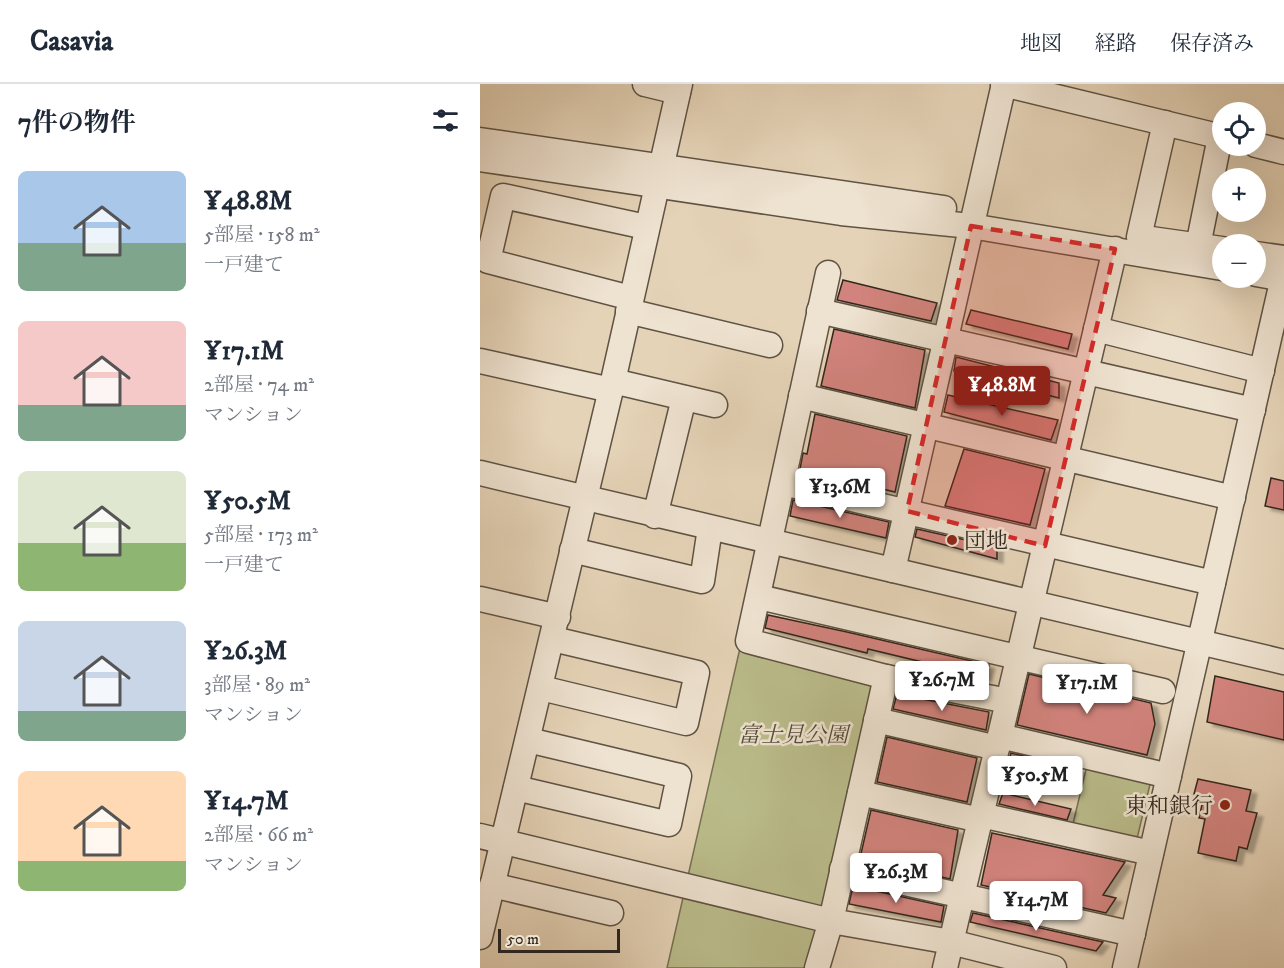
<!DOCTYPE html>
<html lang="ja">
<head>
<meta charset="utf-8">
<style>
  :root { --surface:#fff; --page:#f2f2f3; --text:#1f2937; --muted:#747a83; --line:#e0e1e3; --accent:#8f2418 }
  body { margin:0; font-family:"IM FELL DW Pica","Noto Serif JP",serif; background:var(--page); color:var(--text); height:100vh; display:flex; flex-direction:column; font-size:22px; white-space:nowrap }
  * { box-sizing:border-box; margin:0 }
  p { font-size:20px; color:var(--muted) }
  .icon { flex:none; width:33px; height:33px; fill:none; stroke:currentColor; stroke-width:2; stroke-linecap:round; stroke-linejoin:round }
  .map { position:relative; flex:1; overflow:hidden }
  .sheet { display:flex; flex-direction:column; background:var(--surface); width:480px }
  .sheet>* { flex:none }
  .fabs { position:absolute; left:732px; top:18px; display:grid; gap:12px }
  .fabs a { display:grid; place-items:center; width:54px; height:54px; border-radius:50%; background:var(--surface); box-shadow:0 6px 24px #0002; font-size:30px }
  .scale { position:absolute; left:18px; bottom:15px; width:122px; box-sizing:border-box; padding-left:6px; border:3px solid #32281d; border-top:0; font-size:16px; line-height:21px; white-space:nowrap; color:#32281d; -webkit-text-stroke:4px #eee2d0; paint-order:stroke }
  .price { position:absolute; translate:-50% -51px; padding:0 14px; border-radius:6px; background:#fff; color:#222; font-size:20px; line-height:39px; filter:drop-shadow(0 2px 3px #0008) }
  .price::after { content:''; position:absolute; left:50%; top:36px; width:18px; height:14px; margin-left:-9px; background:inherit; clip-path:polygon(0 0,100% 0,50% 100%) }
  .price.active { background:var(--accent); color:#fff }
  ul { padding:0; list-style:none }
  li { display:flex; align-items:center; gap:18px; height:150px; padding:0 18px }
  li span { display:grid; place-items:center; flex:none; width:168px; height:120px; border-radius:9px; color:#555 }
  li>.icon { margin-inline-start:auto }
  span .icon { width:72px; height:72px; fill:#fffc; stroke-width:1 }
  li b { font-size:26px }
  h2 { display:flex; justify-content:space-between; align-items:center; height:72px; padding:0 18px; font-size:26px }
  header { display:flex; align-items:center; gap:36px; box-sizing:border-box; height:84px; padding:0 30px; background:var(--surface); border-bottom:2px solid var(--line) }
  header strong { font-size:28px }
  nav { display:flex; gap:33px; margin-inline-start:auto; font-size:21px }
  main { display:flex; flex:1; min-height:0 }
  .map>svg:first-child { display:block }
  .green { fill:#babb8a; stroke:#767254; stroke-width:1.5 }
  .building { fill:#d2837d; stroke:#32281d; stroke-width:1.5; filter:url(#shadow) }
  .lines { fill:none; stroke-linecap:round; stroke-linejoin:round }
  .minor-casing { stroke:#5f5344; stroke-width:27 }
  .minor { stroke:#eee2d0; stroke-width:24 }
  .marked { fill:#d62828; fill-opacity:0.2; stroke:#d62828; stroke-width:4.5; stroke-dasharray:12 8; stroke-linejoin:round }
  .poi-dot { fill:#8f2418; stroke:#eee2d0; stroke-width:2 }
  .labels { text-anchor:middle; stroke-width:5; stroke-linejoin:round; paint-order:stroke }
  .poi-label { font-size:22px; fill:#32281d; stroke:#eee2d0; text-anchor:start }
  .park-label { font-size:22px; font-style:italic; fill:#544d38; stroke:#eee2d0 }
</style>
</head>
<body>
<header>
<strong>Casavia</strong>
<nav><a>地図</a><a>経路</a><a>保存済み</a></nav>
</header>
<main>
<section class="sheet">
<h2>7件の物件<svg class="icon" aria-label="filters" viewBox="0 0 24 24"><path d="M4 7h16M4 17h16"/><circle cx="9" cy="7" r="2"/><circle cx="15" cy="17" r="2"/></svg></h2>
<ul>
<li><span style="background:linear-gradient(#a9c7e8 60%,#7fa58c 0)"><svg class="icon" aria-label="home" viewBox="0 0 24 24"><path d="M3 11l9-7 9 7M6 9v11h12V9"/></svg></span><div><b>¥48.8M</b><p>5部屋 · 158 m²</p><p>一戸建て</p></div></li>
<li><span style="background:linear-gradient(#f6c9c9 70%,#7fa58c 0)"><svg class="icon" aria-label="home" viewBox="0 0 24 24"><path d="M3 11l9-7 9 7M6 9v11h12V9"/></svg></span><div><b>¥17.1M</b><p>2部屋 · 74 m²</p><p>マンション</p></div></li>
<li><span style="background:linear-gradient(#dfe7d0 60%,#8fb573 0)"><svg class="icon" aria-label="home" viewBox="0 0 24 24"><path d="M3 11l9-7 9 7M6 9v11h12V9"/></svg></span><div><b>¥50.5M</b><p>5部屋 · 173 m²</p><p>一戸建て</p></div></li>
<li><span style="background:linear-gradient(#c9d6e8 75%,#7fa58c 0)"><svg class="icon" aria-label="home" viewBox="0 0 24 24"><path d="M3 11l9-7 9 7M6 9v11h12V9"/></svg></span><div><b>¥26.3M</b><p>3部屋 · 89 m²</p><p>マンション</p></div></li>
<li><span style="background:linear-gradient(#ffd9b3 75%,#8fb573 0)"><svg class="icon" aria-label="home" viewBox="0 0 24 24"><path d="M3 11l9-7 9 7M6 9v11h12V9"/></svg></span><div><b>¥14.7M</b><p>2部屋 · 66 m²</p><p>マンション</p></div></li>
</ul>
</section>
<div class="map">
<svg width="804" height="884" viewBox="0 0 804 884">
  <defs>
    <filter id="shadow"><feDropShadow dx="6" dy="4" stdDeviation="1.5" flood-color="#0004"/></filter>
  </defs>
  <rect width="100%" height="100%" fill="#e5d3b7"/>
  <filter id="stains"><feTurbulence type="fractalNoise" baseFrequency=".00333" numOctaves="4"/><feColorMatrix values="0 0 0 0 .2 0 0 0 0 .09 0 0 0 0 .02 0 0 0 .5 -.17"/></filter>
  <radialGradient id="worn" r=".72"><stop offset=".6" stop-color="#630" stop-opacity="0"/><stop offset="1" stop-color="#630" stop-opacity=".3"/></radialGradient>
  <!-- green -->
  <g class="green">
    <path d="M260,564L394,598L346,825L208,792Z"/>
    <path d="M608,677L672,692L655,763L591,748Z"/>
    <path d="M205,805L333,835L339,849L329,884H187Z"/>
  </g>
  <!-- building -->
  <g class="building">
    <path d="M363,196L457,219L451,237L357,216Z"/>
    <path d="M491,226L592,250L588,265L486,240Z"/>
    <path d="M354,245L445,266L435,324L341,302Z"/>
    <path d="M476,273L579,299V314L474,287Z"/>
    <path d="M468,311L578,336L571,356L464,328Z"/>
    <path d="M335,330L427,352L415,408L320,385L323,369L327,370Z"/>
    <path d="M484,365L565,385L550,441L465,422Z"/>
    <path d="M791,394L804,397V426L785,422Z"/>
    <path d="M313,416L409,438L406,454L310,432Z"/>
    <path d="M437,445L517,463V475L435,453Z"/>
    <path d="M288,531L367,548L509,581L505,593L388,565L387,569L285,544Z"/>
    <path d="M549,590L671,619L675,640L667,671L537,641Z"/>
    <path d="M735,592L804,608V656L727,638Z"/>
    <path d="M417,610L509,628L506,646L413,625Z"/>
    <path d="M407,653L497,674L487,718L397,698Z"/>
    <path d="M531,669L599,685L595,699L527,682Z"/>
    <path d="M718,695L771,706L766,727L777,729L767,765L759,763L756,777L718,769L725,735L719,734L724,712L714,710Z"/>
    <path d="M523,709L591,725L587,736L519,720Z"/>
    <path d="M391,726L478,746L470,795L380,774Z"/>
    <path d="M512,749L645,778L623,811L636,814L626,829L501,801Z"/>
    <path d="M373,802L464,822L461,838L369,820Z"/>
    <path d="M493,829L623,858L616,867L490,838Z"/>
  </g>
  <g class="lines">
    <!-- minor casing -->
    <g class="minor-casing">
      <g id="minor">
        <path d="M165,0L198,8"/>
        <path d="M523,0L742,53"/>
        <path d="M0,56L464,124"/>
        <path d="M776,61L804,68"/>
        <path d="M0,75L361,129L491,142L742,184"/>
        <path d="M659,153L685,39"/>
        <path d="M664,154L742,165"/>
        <path d="M718,162L740,53"/>
        <path d="M776,170L804,174"/>
        <path d="M348,189L268,557L406,593L528,617"/>
        <path d="M776,190L804,195"/>
        <path d="M151,214L8,177L23,112L166,143"/>
        <path d="M148,227L290,261"/>
        <path d="M339,227L773,326"/>
        <path d="M616,245L782,287"/>
        <path d="M0,277L131,306"/>
        <path d="M133,297L235,321"/>
        <path d="M321,312L753,414"/>
        <path d="M0,389L804,578"/>
        <path d="M303,399L733,499"/>
        <path d="M175,432L204,314"/>
        <path d="M92,466L222,497L230,444"/>
        <path d="M413,486L524,0"/>
        <path d="M279,513L683,607"/>
        <path d="M0,515L78,533"/>
        <path d="M61,604L206,639L217,589L73,555"/>
        <path d="M396,636L517,664"/>
        <path d="M520,652L689,692"/>
        <path d="M36,704L189,740L199,692L48,656"/>
        <path d="M380,709L500,736"/>
        <path d="M501,731L671,769"/>
        <path d="M0,752L351,837L471,858L574,884"/>
        <path d="M362,785L653,850"/>
        <path d="M12,801L131,829"/>
        <path d="M0,853L133,297L200,0"/>
        <path d="M337,884L351,837L406,593"/>
        <path d="M465,884L635,165"/>
        <path d="M645,884L804,189"/>
      </g>
    </g>
    <!-- minor -->
    <use href="#minor" class="minor"/>
  </g>
  <!-- marked area -->
  <path class="marked" d="M491,142L635,165L565,462L427,427Z"/>
  <!-- markers -->
  <g class="poi-dot">
    <circle cx="472" cy="456" r="6"/>
    <circle cx="745" cy="721" r="6"/>
  </g>
  <g class="labels">
    <!-- poi labels -->
    <g class="poi-label">
      <text x="484" y="464">団地</text>
      <text x="733" y="729" text-anchor="end">東和銀行</text>
    </g>
    <!-- park labels -->
    <g class="park-label">
      <text x="313" y="658">富士見公園</text>
    </g>
  </g>
  <rect width="100%" height="100%" filter="url(#stains)"/>
  <rect width="100%" height="100%" fill="url(#worn)"/>
</svg>
<div class="fabs">
<a><svg class="icon" aria-label="locate" viewBox="0 0 24 24"><circle cx="12" cy="12" r="6"/><path d="M12 2v4M12 18v4M2 12h4M18 12h4"/></svg></a>
<a>+</a>
<a>−</a>
</div>
<div class="scale">50 m</div>
<b class="price active" style="left:522px;top:333px">¥48.8M</b>
<b class="price" style="left:360px;top:435px">¥13.6M</b>
<b class="price" style="left:462px;top:628px">¥26.7M</b>
<b class="price" style="left:607px;top:631px">¥17.1M</b>
<b class="price" style="left:555px;top:723px">¥50.5M</b>
<b class="price" style="left:416px;top:820px">¥26.3M</b>
<b class="price" style="left:556px;top:848px">¥14.7M</b>
</div>
</main>
</body>
</html>
